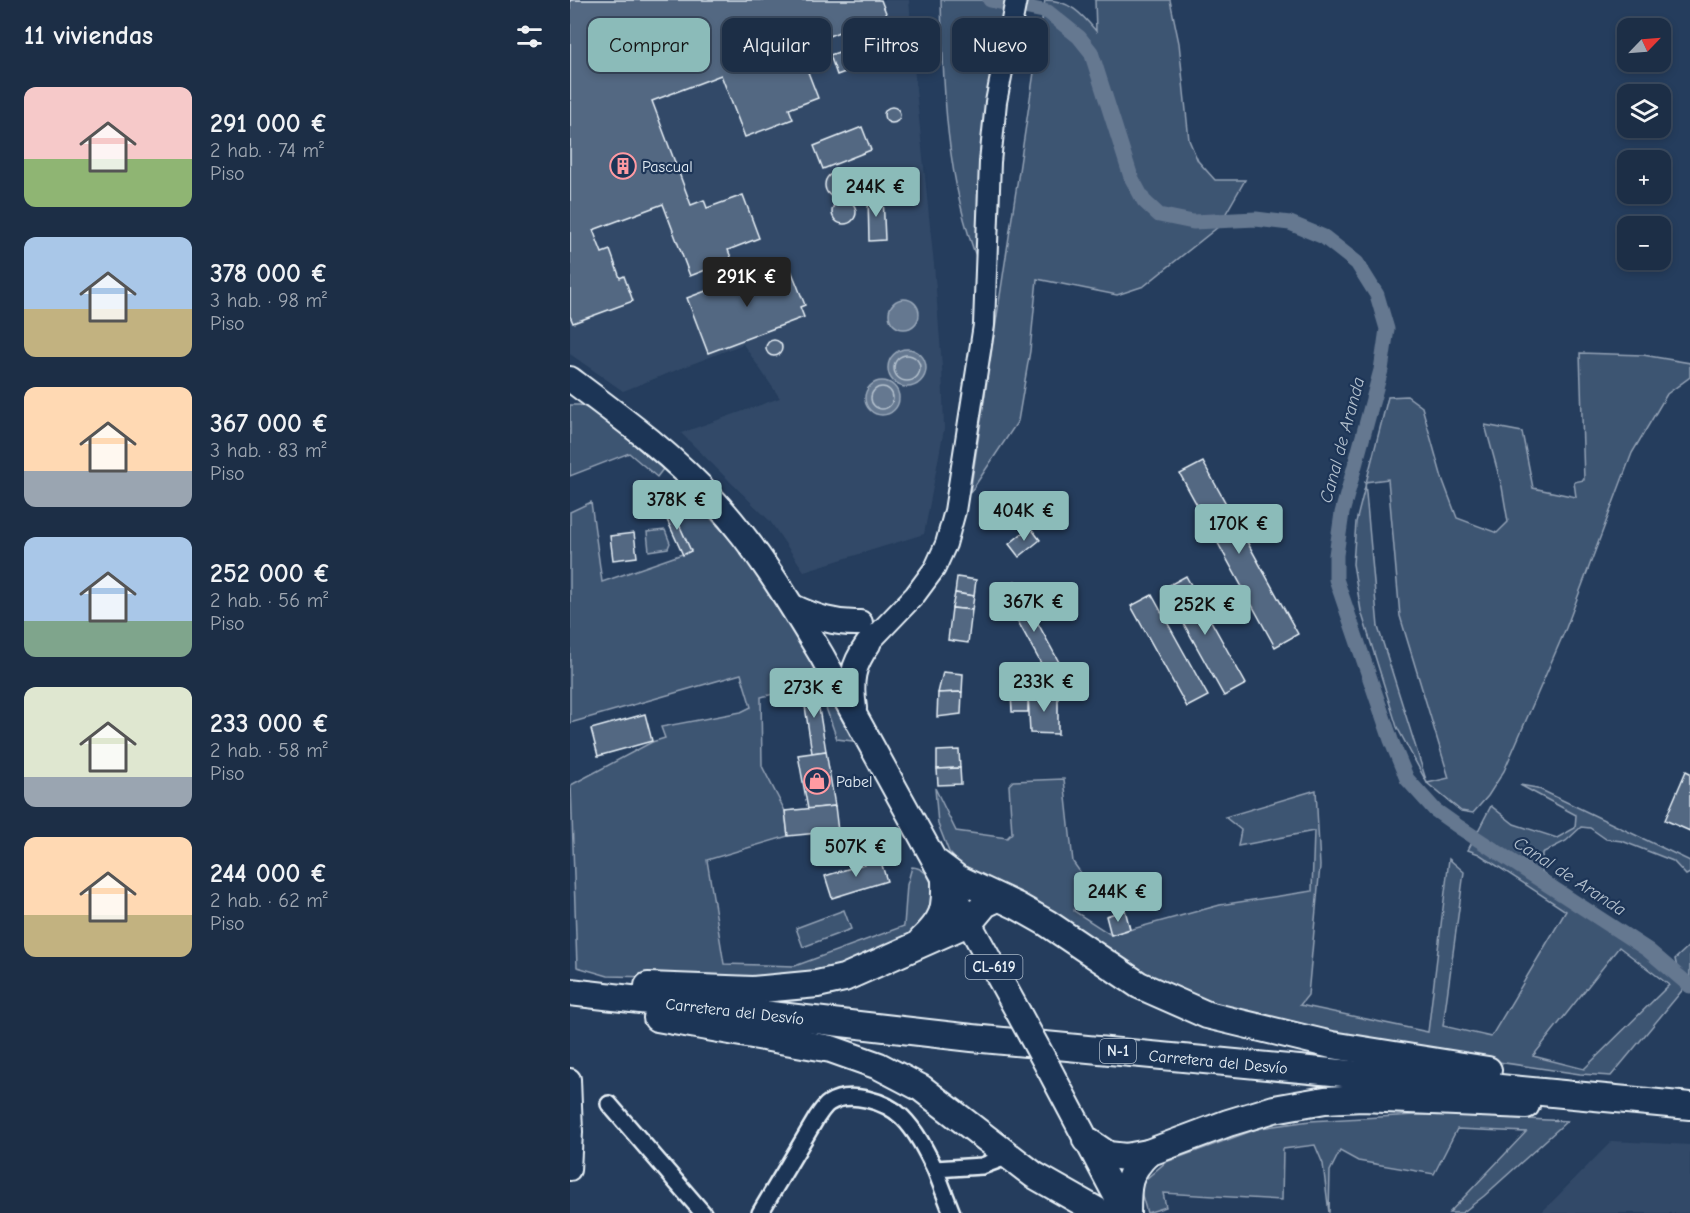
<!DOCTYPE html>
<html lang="es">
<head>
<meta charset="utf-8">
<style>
  :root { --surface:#1c2e46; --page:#293a51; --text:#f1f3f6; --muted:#a0a8b3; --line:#3a4a5f; --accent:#8bbbb9 }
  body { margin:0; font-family:"Comic Neue",sans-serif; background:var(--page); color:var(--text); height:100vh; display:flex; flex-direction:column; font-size:22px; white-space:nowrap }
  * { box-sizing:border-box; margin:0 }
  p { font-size:20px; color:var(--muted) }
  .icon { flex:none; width:33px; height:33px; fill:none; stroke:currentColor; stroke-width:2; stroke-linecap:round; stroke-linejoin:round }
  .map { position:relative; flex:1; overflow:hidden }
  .sheet { display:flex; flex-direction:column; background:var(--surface); width:570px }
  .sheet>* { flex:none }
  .top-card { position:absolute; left:18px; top:18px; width:570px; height:54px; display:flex; gap:12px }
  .needle { width:39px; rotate:65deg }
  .buttons { position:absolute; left:1047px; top:18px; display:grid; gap:12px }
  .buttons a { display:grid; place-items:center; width:54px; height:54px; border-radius:12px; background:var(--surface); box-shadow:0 3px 9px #0003,0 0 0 2px var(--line); font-size:30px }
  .price { position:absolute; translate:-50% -51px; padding:0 14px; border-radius:6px; background:var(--accent); color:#111; font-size:20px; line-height:39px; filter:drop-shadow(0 2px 3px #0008) }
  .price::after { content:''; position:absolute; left:50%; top:36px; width:18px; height:14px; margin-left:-9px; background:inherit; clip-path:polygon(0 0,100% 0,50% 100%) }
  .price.on { background:#222; color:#fff }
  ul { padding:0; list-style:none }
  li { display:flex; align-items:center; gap:18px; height:150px; padding:0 24px }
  li span { display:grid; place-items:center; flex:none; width:168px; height:120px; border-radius:12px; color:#555 }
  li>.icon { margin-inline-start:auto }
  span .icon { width:72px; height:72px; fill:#fffc; stroke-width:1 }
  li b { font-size:26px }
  h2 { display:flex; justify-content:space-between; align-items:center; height:72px; padding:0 24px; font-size:26px }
  .pill { padding:0 21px; border-radius:12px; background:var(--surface); box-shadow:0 3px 9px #0003,0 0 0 2px var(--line); font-size:21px; line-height:54px }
  .pill.on { background:var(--accent); color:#111 }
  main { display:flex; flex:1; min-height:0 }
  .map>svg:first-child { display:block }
  .built { fill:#334a68 }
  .green { fill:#3e5472; stroke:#93a2b5; stroke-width:1.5; fill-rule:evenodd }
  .water { fill:#657890; stroke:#99a8ba; stroke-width:1.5 }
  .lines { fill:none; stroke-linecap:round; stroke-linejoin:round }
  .shore { stroke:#b4c1ce; stroke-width:1.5 }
  .canal { stroke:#657890; stroke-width:15 }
  .building { fill:#536782; stroke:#e8f1f8; stroke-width:1.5 }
  .minor-casing { stroke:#e8f1f8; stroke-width:20 }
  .tertiary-casing { stroke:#e8f1f8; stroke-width:24 }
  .primary-casing { stroke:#e8f1f8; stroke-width:28 }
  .trunk-casing { stroke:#e8f1f8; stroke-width:30 }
  .minor { stroke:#1d3557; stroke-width:15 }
  .tertiary { stroke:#1d3557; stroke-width:20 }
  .primary { stroke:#1d3557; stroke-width:24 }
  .trunk { stroke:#1d3557; stroke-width:26 }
  .primary-bridge-casing { stroke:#e8f1f8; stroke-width:28; stroke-linecap:butt }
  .primary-bridge { stroke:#1d3557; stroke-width:24 }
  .labels { text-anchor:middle; stroke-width:4.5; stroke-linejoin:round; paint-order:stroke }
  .shield { fill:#1d3557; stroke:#abb9c8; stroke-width:1.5 }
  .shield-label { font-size:15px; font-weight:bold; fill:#e8f1f8 }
  .poi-label { font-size:16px; fill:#e8f1f8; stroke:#1d3557; text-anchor:start }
  .street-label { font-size:16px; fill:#e8f1f8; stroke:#1d3557 }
  .water-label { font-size:18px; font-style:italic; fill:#b4c1ce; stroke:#1d3557 }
</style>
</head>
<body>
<main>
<section class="sheet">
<h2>11 viviendas<svg class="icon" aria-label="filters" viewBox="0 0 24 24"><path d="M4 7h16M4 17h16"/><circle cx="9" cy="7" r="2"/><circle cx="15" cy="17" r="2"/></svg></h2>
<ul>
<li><span style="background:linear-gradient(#f6c9c9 60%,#8fb573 0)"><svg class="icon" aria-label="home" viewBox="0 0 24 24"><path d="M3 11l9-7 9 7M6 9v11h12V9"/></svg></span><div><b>291 000 €</b><p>2 hab. · 74 m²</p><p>Piso</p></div></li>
<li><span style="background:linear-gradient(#a9c7e8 60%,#c2b280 0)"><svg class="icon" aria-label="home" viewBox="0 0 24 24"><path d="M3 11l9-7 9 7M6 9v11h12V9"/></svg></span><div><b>378 000 €</b><p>3 hab. · 98 m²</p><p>Piso</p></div></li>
<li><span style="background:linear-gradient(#ffd9b3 70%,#9aa5b1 0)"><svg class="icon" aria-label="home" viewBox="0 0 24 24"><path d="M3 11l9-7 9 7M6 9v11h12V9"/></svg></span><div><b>367 000 €</b><p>3 hab. · 83 m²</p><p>Piso</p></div></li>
<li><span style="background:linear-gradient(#a9c7e8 70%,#7fa58c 0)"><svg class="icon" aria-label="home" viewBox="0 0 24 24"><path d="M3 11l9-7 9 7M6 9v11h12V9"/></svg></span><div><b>252 000 €</b><p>2 hab. · 56 m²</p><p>Piso</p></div></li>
<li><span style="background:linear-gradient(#dfe7d0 75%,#9aa5b1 0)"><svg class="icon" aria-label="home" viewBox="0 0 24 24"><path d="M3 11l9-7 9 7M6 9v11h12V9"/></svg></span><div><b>233 000 €</b><p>2 hab. · 58 m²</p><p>Piso</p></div></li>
<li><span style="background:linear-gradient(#ffd9b3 65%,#c2b280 0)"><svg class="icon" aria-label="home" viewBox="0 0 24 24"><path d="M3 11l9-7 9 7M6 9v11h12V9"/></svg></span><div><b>244 000 €</b><p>2 hab. · 62 m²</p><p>Piso</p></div></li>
</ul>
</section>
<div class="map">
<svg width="1120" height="1213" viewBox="0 0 1120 1213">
  <rect width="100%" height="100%" fill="#253d5d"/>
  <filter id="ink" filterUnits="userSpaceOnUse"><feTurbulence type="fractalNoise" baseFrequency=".0167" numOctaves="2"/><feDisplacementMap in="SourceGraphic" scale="12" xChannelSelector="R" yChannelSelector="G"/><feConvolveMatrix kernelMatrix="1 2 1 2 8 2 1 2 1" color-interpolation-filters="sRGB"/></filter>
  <g filter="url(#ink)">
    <!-- built -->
    <g class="built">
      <path d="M0,0H339L346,90L364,265L372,367L374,429L354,534L234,571L200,521L111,433L210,398L173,344L53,391L0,354Z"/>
      <path d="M1042,1141L1120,1145V1213H971Z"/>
    </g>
    <!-- green -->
    <g class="green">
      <path d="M371,0H438L409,264C376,182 373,87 371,0Z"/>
      <path d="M475,0C499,0 512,14 526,31L525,0H600L609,43L619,140L628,161L645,180H675L648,227L574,286L547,295L467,279L460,351L448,421L400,493Z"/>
      <path d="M1010,353L1073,355L1120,363V377L1097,394L1062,453L996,628L934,771L918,796L903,813L891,811L857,783L827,727L791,611L783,564L786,522L818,397L837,396L852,407L872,478L887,518L927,533L938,522L932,487L915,425L952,432L963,488L1006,497L1004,482L1014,480ZM818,479L830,616L879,778L857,783L808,627L795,482Z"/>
      <path d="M0,405H10L24,411L93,469L87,477L59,453L0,476Z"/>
      <path d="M107,483C139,516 171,549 197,587C230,636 255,689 283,741L267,739L249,688L245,684L191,697L192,766L215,811L218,836L137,860L154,964L225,966L334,926L337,885L342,867C362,868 364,892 365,907L338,938L270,969L175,979L38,976L7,967L1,785L82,742L95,738L91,727L171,712L181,707L171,674L0,723V512L21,502L32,582L121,551L92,488Z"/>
      <path d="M95,530L100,543L98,548L79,551L77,532Z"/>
      <path d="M494,779L503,862L515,879L525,877L527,889L507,898L504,911L541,935L650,905L742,891L744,831L668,846L671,830L655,817L746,790L750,866L738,995L730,1005L858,1032L879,859L894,872L873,1026L921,1037L996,911L909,854L898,850L921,806L944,824L987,838L1005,828L1006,815L950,785L967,788L1120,861V873L1116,875L1103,861L1052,841L1036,839L1020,828L1011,827L996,841L972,853V872L1001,894L1062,932L1108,972L1105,959L1120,945V981L1041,1076L1010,1074L839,1049L669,1013L625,997L550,964L486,915L449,893L402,877L379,852L368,824L365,788L386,831L437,838L442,833L439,785L443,781ZM1049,947L1099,985L1014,1069L963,1056Z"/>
      <path d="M274,910L281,929L233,947L226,928Z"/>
      <path d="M862,1114L997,1121L914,1196L892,1213H879L956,1132L887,1129L864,1174L788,1161L770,1151L760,1171L759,1213L753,1164L745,1145L713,1149L712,1200L593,1193L596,1207L577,1213L569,1185L596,1162L690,1128L740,1121Z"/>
    </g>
    <!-- water -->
    <g class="water">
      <circle cx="334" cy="314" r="15"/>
      <circle cx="337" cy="368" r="19"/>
      <circle cx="312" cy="398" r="17"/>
    </g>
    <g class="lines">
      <!-- shore -->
      <g class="shore">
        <circle cx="337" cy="368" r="13"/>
        <circle cx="312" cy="398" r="11"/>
      </g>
      <!-- canal -->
      <path class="canal" d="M420,0L478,12L509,37L521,52L561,177L574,201L589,215L623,222L686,219L720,223L754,237L787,263L807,295L817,329L811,370L772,513L766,555V579L821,740L837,779L865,810L889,827L1055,935L1078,950L1120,986"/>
    </g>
    <!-- building -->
    <g class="building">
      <path d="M0,0H311L318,18L309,21L313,33L293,40L287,25L236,45L234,38L226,41L248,98L219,109L223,119L175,137L151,75L82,101L121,205L134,200L137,208L173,195L189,238L158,250L162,260L120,276L93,204L23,230L32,253L40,250L50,278L54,276L63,301L3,323L0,316Z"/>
      <path d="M284,47L291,66L267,75L260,55Z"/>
      <circle cx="322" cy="115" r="8"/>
      <path d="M292,127L301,150L253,169L244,146Z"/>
      <circle cx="268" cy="185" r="13"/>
      <path d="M298,195H313L315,240L299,241Z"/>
      <circle cx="274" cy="212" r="12"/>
      <path d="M219,265L235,305L230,307L234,317L138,353L117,298L179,275L181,280Z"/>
      <circle cx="204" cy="348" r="8"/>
      <path d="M633,462L728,634L705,647L610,474Z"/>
      <path d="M101,507L121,551L113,555L93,511Z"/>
      <path d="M460,527L470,540L449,557L439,544Z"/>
      <path d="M64,533L67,557L43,560L40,536Z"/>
      <path d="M616,576L676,684L654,696L594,588Z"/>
      <path d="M387,577L406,580L404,596L385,593Z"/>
      <path d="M445,581L497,677L483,685L430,589Z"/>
      <path d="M385,593L404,596L402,610L382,608Z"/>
      <path d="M582,595L638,696L617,707L561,606Z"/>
      <path d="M382,608L402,610L398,643L378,640Z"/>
      <path d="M373,672L393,674L392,692L368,693Z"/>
      <path d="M245,684L256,751L242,753L232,686Z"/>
      <path d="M392,692L391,714L367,717L368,693Z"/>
      <path d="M488,692V734L460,733L458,693Z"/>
      <path d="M441,693H458V712H442Z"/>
      <path d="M75,714L82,741L28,756L21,729Z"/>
      <path d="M389,750L390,768L367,769V751Z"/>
      <path d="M256,751L265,806L238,809L228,755Z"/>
      <path d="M390,768L391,784L368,785L367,769Z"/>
      <path d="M1116,771L1120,773V831L1095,820Z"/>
      <path d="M265,806L268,831L218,836L215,811Z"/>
      <path d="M310,859L317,881L262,898L255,876Z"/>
      <path d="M546,875L551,895L531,901L525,881Z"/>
      <path d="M555,910L560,929L541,935L536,916Z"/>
    </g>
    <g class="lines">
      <!-- minor casing -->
      <g class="minor-casing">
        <g id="minor">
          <path d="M39,1104L133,1213"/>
          <path d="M190,1213L247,1117C250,1113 254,1106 259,1103C279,1090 316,1101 332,1117C347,1132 356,1151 365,1169"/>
          <path d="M382,1213L365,1169L412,1166L439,1156"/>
        </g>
      </g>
      <!-- tertiary casing -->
      <g class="tertiary-casing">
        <g id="tertiary">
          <path d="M298,644L345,595L365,568L376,544L385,511L414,325L420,162L426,102L446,0"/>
          <path d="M0,1079L2,1132L0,1170"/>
        </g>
      </g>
      <!-- primary casing -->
      <g class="primary-casing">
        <g id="primary">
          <path d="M0,379C51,417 103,455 146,503C188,549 220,603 252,656L448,1012"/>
          <path d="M223,607C245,617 265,624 290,623"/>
          <path d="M284,708C280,681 282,666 298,644"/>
          <path d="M478,1067L555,1213"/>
        </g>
      </g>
      <!-- trunk casing -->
      <g class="trunk-casing">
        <g id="trunk">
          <path d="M367,863L387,878L447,906L477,923L569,985L637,1015L762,1045L918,1070"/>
          <path d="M351,941C374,919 376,910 375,879"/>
          <path d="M78,986L183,990L247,984L274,978L400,922L415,904L428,898"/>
          <path id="s1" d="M0,992L402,1038L1120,1106"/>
          <path d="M87,1018L261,1049L309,1066L351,1088L464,1175L531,1213"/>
          <path d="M516,1140L538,1155L556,1157L578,1153L658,1123L704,1109L755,1100L792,1098L956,1105"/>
          <path d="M557,1213C557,1186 557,1173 578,1153"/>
        </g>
      </g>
      <!-- minor -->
      <use href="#minor" class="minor"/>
      <!-- tertiary -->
      <use href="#tertiary" class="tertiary"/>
      <!-- primary -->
      <use href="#primary" class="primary"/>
      <!-- trunk -->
      <use href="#trunk" class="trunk"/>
      <!-- primary-bridge casing -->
      <g class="primary-bridge-casing">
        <path id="primary-bridge" d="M448,1012L478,1067"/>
      </g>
      <!-- primary-bridge -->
      <use href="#primary-bridge" class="primary-bridge"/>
    </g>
  </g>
  <!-- icons -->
  <defs>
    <g id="building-ring" transform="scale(1.35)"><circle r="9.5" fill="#1d3557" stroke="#ff9aa2" stroke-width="1.5"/><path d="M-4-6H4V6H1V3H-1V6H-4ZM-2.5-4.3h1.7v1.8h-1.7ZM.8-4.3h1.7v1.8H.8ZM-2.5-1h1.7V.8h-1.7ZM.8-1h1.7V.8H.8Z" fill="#ff9aa2"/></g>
    <g id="shop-ring" transform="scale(1.35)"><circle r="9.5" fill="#1d3557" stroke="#ff9aa2" stroke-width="1.5"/><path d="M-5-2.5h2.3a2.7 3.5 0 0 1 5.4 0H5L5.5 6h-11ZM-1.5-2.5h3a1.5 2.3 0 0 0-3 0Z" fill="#ff9aa2"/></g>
  </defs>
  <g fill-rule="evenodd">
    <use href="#building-ring" x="53" y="166"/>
    <use href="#shop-ring" x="247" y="781"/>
  </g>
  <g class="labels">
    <!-- shield labels -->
    <g class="shield">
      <rect x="395.5" y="955" width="57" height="24" rx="4.5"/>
      <rect x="530" y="1039" width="36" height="24" rx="4.5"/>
    </g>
    <g class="shield-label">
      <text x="424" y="972">CL-619</text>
      <text x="548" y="1056">N-1</text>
    </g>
    <!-- poi labels -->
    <g class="poi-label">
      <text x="72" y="172">Pascual</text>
      <text x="266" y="787">Pabel</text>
    </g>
    <!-- street labels -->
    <g class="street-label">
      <text dy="6" stroke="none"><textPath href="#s1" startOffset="166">Carretera del Desvío</textPath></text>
      <text dy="6" stroke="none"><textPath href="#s1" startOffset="652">Carretera del Desvío</textPath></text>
    </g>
    <!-- water labels -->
    <g class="water-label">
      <text transform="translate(772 440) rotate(-75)" y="6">Canal de Aranda</text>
      <text transform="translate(1000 876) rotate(33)" y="6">Canal de Aranda</text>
    </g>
  </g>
</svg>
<div class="buttons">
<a><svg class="needle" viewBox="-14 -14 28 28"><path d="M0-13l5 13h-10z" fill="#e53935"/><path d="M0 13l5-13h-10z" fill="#a0a8b3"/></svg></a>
<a><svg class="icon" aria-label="layers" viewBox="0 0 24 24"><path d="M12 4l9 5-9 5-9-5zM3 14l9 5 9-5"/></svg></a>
<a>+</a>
<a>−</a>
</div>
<b class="price" style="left:306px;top:218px">244K €</b>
<b class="price on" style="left:177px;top:308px">291K €</b>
<b class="price" style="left:107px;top:531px">378K €</b>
<b class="price" style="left:454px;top:542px">404K €</b>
<b class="price" style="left:669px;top:555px">170K €</b>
<b class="price" style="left:464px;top:633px">367K €</b>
<b class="price" style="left:635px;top:636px">252K €</b>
<b class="price" style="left:474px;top:713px">233K €</b>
<b class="price" style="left:244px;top:719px">273K €</b>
<b class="price" style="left:286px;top:878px">507K €</b>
<b class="price" style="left:548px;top:923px">244K €</b>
<div class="top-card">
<a class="pill on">Comprar</a>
<a class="pill">Alquilar</a>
<a class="pill">Filtros</a>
<a class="pill">Nuevo</a>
</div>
</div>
</main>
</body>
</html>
